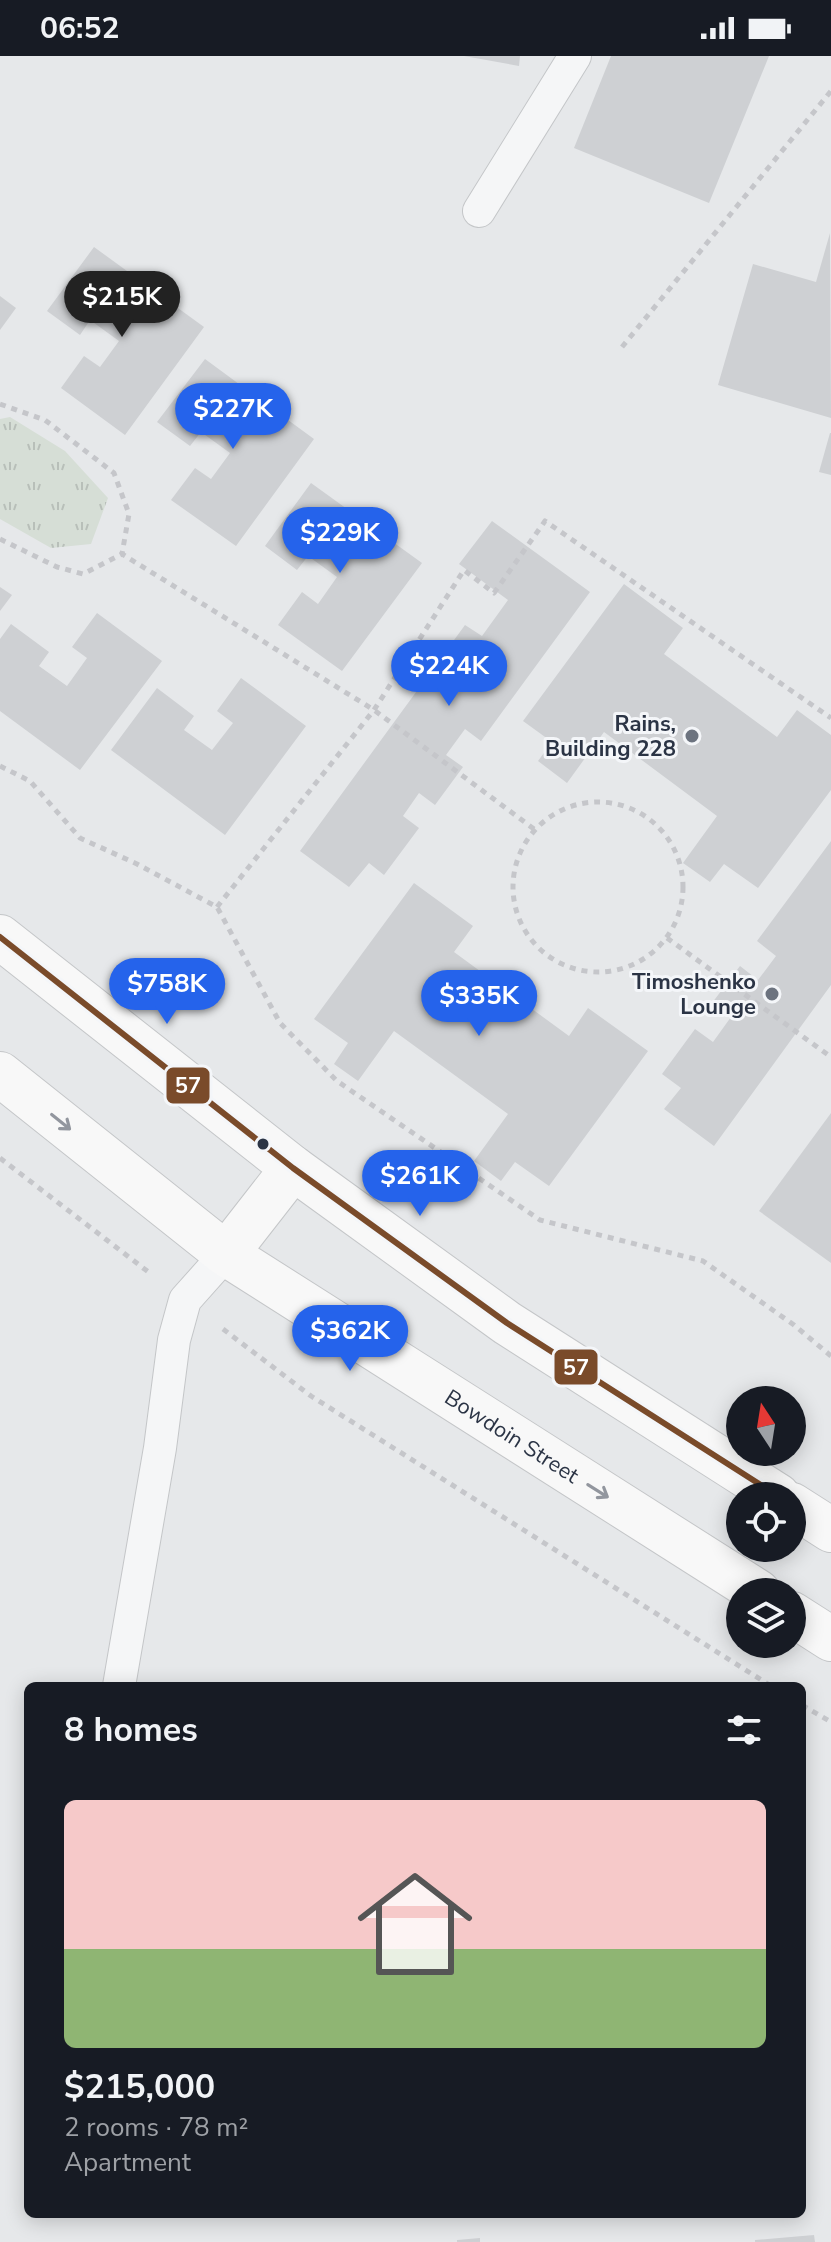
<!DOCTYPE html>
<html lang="en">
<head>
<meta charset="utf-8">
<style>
  :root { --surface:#171b24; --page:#242831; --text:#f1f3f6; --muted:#9ea1a6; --line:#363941; --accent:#2563eb }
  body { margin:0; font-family:"Nunito Sans",sans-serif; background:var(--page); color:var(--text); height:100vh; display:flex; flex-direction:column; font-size:30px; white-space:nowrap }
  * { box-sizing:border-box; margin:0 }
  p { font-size:26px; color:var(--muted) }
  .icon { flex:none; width:44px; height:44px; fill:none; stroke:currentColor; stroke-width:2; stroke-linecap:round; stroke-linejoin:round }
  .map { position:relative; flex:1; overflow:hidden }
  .panel { position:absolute; left:24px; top:1626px; width:782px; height:536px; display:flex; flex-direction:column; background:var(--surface); border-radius:12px; box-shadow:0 4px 20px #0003 }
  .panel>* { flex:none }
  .needle { width:52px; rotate:348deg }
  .buttons { position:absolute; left:726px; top:1330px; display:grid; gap:16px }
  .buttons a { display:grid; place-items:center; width:80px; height:80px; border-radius:50%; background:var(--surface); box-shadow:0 4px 20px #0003; font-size:40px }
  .price { position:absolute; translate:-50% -68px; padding:0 18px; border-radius:28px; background:var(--accent); color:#fff; font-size:26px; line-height:52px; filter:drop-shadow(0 2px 4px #0008) }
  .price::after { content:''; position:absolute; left:50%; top:48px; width:24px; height:18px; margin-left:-12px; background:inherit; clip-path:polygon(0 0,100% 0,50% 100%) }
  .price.on { background:#222; color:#fff }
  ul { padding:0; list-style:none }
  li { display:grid; align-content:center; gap:16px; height:424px; padding:0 40px }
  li+li { border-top:2px solid var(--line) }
  li span { display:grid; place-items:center; height:248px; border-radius:12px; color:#555 }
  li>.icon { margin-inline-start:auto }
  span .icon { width:144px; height:144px; fill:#fffc; stroke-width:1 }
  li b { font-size:34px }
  h2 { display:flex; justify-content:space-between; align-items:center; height:96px; padding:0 40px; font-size:34px }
  .status { display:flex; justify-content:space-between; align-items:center; height:56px; padding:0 40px; background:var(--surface); direction:ltr }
  .status svg { height:22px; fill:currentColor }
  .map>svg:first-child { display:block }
  .grass { fill:url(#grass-tufts) }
  .building { fill:#ced0d3 }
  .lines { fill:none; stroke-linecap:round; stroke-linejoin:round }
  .lane-casing { stroke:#c4c6c8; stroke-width:34 }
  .secondary-casing { stroke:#c4c6c8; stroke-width:46 }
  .path { stroke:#c5c6ca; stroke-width:5; stroke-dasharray:6 6; stroke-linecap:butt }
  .lane { stroke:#f5f6f7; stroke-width:32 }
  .secondary { stroke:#f8f8f8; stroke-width:44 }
  .bus-1-casing { stroke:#f4f6f9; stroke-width:12 }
  .bus-1 { stroke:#7a4b2a; stroke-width:6 }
  .oneway { stroke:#92969e }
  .poi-dot { fill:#6c737f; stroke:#f4f6f9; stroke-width:3 }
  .bus-dot { fill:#2b3445; stroke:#f4f6f9; stroke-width:3 }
  .labels { text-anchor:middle; stroke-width:6; stroke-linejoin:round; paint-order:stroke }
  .poi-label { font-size:22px; font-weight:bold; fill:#2b3445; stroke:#f4f6f9; text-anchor:end }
  .street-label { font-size:22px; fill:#2b3445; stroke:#f4f6f9 }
  .line-badge { stroke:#f4f6f9; stroke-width:3 }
  .badge-label { font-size:22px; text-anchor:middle; font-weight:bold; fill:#fff }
</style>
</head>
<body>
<div class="status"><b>06:52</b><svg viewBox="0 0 49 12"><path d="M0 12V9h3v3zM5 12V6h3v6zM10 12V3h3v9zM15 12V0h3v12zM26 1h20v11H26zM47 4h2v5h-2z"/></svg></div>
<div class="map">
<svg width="831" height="2186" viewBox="0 0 831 2186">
  <defs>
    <pattern id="grass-tufts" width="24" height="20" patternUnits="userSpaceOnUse" patternTransform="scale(2)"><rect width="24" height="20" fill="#d6ded6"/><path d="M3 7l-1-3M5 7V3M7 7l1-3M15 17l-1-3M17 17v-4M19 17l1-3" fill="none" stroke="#b8bfb9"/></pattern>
  </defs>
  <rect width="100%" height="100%" fill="#e6e8ea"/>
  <!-- grass -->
  <path class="grass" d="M10,361L65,395L108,442L91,488L51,492L0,463V363Z"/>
  <!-- building -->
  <g class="building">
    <path d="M464,0H520L519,10Z"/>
    <path d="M611,0H769L709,147L574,92Z"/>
    <path d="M830,177L831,362L718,329L753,208L816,226Z"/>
    <path d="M94,191L204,271L125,379L61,332L84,300L100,311L119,285L90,264L80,279L47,255Z"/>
    <path d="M0,240L16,252L0,274Z"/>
    <path d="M205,303L314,383L236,490L171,444L195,412L211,423L230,397L201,376L190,390L157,366Z"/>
    <path d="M830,377H831V419L819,416Z"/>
    <path d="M311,427L422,507L342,615L278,569L302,536L318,548L337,521L308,500L297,514L265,490Z"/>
    <path d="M492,465L590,536L481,685L465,673L446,699L463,711L435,749L419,737L403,760L419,772L384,819L369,807L349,831L300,795L465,569L482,580L508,544L459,508Z"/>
    <path d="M624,528L683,572L664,598L777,681L797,654L831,679V734L758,832L724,808L710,826L683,807L717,760L604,676L567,727L538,705L552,686L523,665Z"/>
    <path d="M0,531L12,539L0,555Z"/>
    <path d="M97,557L162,605L80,714L0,655V583L11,568L49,596L39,610L67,630L87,602L72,591Z"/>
    <path d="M241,622L306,670L225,779L111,694L157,632L194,660L184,674L212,694L233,667L217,655Z"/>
    <path d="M831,785V929L714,1090L664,1053L681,1032L662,1018L695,973L713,986L731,961L712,947L740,910L758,924L776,900L757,885Z"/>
    <path d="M414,827L473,870L454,896L569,980L588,952L648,995L549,1130L515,1106L501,1125L474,1105L508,1058L394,975L358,1025L334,1008L348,987L314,963Z"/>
    <path d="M831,1057V1207L759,1155Z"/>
    <path d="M814,2179L815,2186H755V2184Z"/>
    <path d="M480,2182V2186H457V2184Z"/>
  </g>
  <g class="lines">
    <!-- lane casing -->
    <g class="lane-casing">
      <g id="lane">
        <path d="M479,155L575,0"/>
        <path d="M119,1630L160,1392L174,1284L185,1244L226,1198"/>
      </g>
    </g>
    <!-- secondary casing -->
    <g class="secondary-casing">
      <g id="secondary">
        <path d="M0,881L293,1112L507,1267L778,1440"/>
        <path id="s1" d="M0,1018L226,1198L758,1536"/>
        <path d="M226,1198L293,1112"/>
        <path d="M792,1449L831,1474"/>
        <path d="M792,1558L831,1583"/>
      </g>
    </g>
    <!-- path -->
    <g class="path">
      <path d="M622,291L831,35"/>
      <path d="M0,348L45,364L114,417L129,458L122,498"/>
      <path d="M0,483L57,511L83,518L122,498L374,654L534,773"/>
      <path d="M0,710L30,725L80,782L137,808L217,851L280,967L337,1025L540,1164L703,1205L794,1269L831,1300"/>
      <circle cx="598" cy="831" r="85"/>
      <path d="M217,851L374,654L464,514L494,537L545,465L831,662"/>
      <path d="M667,882L831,1001"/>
      <path d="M0,1102L151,1218"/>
      <path d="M223,1273L311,1340L771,1630"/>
      <path d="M802,1649L831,1666"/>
    </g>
    <!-- lane -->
    <use href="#lane" class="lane"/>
    <!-- secondary -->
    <use href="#secondary" class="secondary"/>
    <!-- bus-1 casing -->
    <g class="bus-1-casing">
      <path id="bus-1" d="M0,881L293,1112L507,1267L778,1440"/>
    </g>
    <!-- bus-1 -->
    <use href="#bus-1" class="bus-1"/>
  </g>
  <!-- one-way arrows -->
  <defs><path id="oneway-shaft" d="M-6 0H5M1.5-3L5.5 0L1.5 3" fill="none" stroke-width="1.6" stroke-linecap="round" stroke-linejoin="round" transform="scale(2)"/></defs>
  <g class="oneway">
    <use href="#oneway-shaft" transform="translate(61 1066) rotate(39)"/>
    <use href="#oneway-shaft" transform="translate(598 1435) rotate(32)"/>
  </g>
  <!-- markers -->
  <g class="poi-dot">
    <circle cx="692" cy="680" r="8"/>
    <circle cx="772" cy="938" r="8"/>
  </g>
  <circle class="bus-dot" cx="263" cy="1088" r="7"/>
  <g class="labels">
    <!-- poi labels -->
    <g class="poi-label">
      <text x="676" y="675">Rains,<tspan x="676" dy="25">Building 228</tspan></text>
      <text x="756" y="933">Timoshenko<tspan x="756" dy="25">Lounge</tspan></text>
    </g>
    <!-- street labels -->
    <g class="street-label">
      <text dy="8" stroke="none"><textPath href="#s1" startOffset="628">Bowdoin Street</textPath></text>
    </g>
  </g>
  <g class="line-badge">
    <rect x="165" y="1010" width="46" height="39" rx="8" fill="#7a4b2a"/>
    <rect x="553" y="1292" width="46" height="38" rx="8" fill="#7a4b2a"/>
  </g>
  <g class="badge-label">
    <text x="188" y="1037">57</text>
    <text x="576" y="1319">57</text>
  </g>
</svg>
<div class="buttons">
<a><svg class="needle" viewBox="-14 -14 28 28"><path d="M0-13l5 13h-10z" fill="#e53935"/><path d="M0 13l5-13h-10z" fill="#9ea1a6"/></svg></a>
<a><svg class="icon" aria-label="locate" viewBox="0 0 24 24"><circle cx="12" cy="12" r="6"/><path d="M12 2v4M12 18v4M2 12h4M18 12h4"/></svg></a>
<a><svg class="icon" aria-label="layers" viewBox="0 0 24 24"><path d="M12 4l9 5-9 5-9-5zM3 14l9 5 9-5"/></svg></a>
</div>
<b class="price on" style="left:122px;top:283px">$215K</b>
<b class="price" style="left:233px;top:395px">$227K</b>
<b class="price" style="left:340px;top:519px">$229K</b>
<b class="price" style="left:449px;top:652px">$224K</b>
<b class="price" style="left:167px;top:970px">$758K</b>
<b class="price" style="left:479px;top:982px">$335K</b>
<b class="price" style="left:420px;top:1162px">$261K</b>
<b class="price" style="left:350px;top:1317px">$362K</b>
<section class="panel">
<h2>8 homes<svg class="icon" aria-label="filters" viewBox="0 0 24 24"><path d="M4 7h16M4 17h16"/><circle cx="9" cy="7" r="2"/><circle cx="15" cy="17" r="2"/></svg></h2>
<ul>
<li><span style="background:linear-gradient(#f6c9c9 60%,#8fb573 0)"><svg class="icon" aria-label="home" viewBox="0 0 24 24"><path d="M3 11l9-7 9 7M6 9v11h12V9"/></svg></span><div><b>$215,000</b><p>2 rooms · 78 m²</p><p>Apartment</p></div></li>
</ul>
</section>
</div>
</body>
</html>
